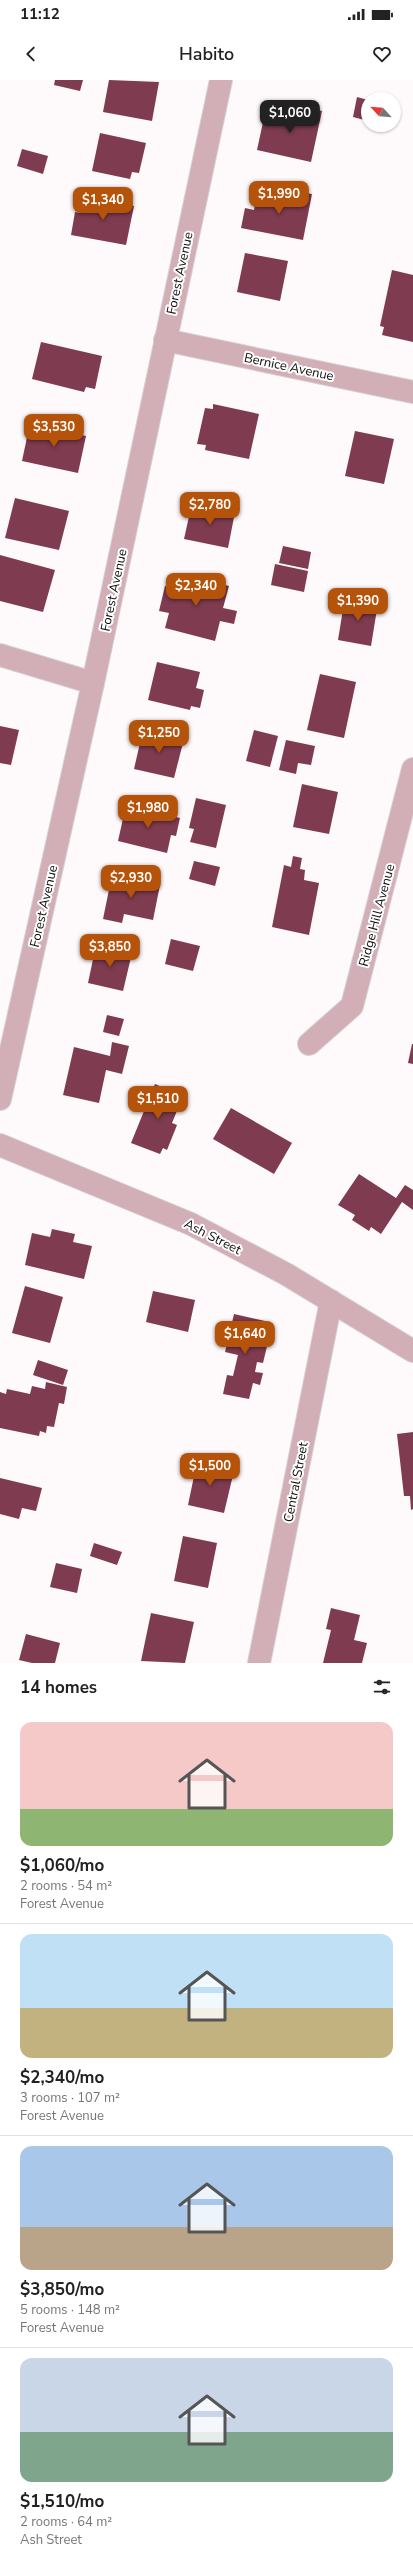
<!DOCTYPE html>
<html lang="en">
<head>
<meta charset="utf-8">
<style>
  :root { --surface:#fff; --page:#f6f6f6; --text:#222; --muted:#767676; --line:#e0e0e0; --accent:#b45309 }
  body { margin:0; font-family:"Nunito Sans",sans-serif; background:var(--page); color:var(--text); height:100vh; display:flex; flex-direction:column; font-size:15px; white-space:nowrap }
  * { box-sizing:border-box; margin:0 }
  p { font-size:13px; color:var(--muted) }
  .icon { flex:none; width:22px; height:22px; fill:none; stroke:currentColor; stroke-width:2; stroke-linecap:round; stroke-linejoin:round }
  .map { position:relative; height:1583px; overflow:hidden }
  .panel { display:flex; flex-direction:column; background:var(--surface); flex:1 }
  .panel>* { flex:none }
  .needle { width:26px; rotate:296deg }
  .buttons { position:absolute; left:361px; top:12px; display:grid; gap:8px }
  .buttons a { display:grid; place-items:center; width:40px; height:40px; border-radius:50%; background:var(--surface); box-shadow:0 1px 3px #0004; font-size:20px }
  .price { position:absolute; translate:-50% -34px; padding:0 9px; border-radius:8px; background:var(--accent); color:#fff; font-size:13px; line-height:26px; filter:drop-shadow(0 1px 2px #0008) }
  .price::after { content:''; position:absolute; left:50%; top:24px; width:12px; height:9px; margin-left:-6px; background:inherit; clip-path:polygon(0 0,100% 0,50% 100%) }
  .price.selected { background:#222; color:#fff }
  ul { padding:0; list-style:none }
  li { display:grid; align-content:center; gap:8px; height:212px; padding:0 20px }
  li+li { border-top:1px solid var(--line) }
  li span { display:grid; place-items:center; height:124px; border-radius:12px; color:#555 }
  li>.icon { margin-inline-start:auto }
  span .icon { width:72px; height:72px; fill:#fffc; stroke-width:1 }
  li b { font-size:17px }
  h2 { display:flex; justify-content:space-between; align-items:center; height:48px; padding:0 20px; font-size:17px }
  .status { display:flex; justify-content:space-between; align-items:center; height:28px; padding:0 20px; background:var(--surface); direction:ltr }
  .status svg { height:11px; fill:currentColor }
  header { display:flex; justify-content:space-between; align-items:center; height:52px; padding:0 20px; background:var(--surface); font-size:18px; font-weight:600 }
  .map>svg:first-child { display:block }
  .building { fill:#7f3b50 }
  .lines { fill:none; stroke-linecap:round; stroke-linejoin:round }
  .minor-casing { stroke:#d7d3d4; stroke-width:24 }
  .minor { stroke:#d2aeb6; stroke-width:22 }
  .labels { text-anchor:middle; stroke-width:4; stroke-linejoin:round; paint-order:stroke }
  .street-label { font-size:13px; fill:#0d0c0c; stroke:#fff }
</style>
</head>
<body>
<div class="status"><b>11:12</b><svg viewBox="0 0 49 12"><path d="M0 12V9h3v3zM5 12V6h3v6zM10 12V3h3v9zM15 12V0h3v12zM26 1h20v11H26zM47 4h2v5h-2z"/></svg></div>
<header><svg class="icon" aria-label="back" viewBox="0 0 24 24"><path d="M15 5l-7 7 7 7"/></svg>Habito<svg class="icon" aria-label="heart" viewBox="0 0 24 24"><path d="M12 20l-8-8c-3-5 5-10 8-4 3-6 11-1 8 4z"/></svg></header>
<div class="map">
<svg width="413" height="1583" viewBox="0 0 413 1583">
  <rect width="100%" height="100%" fill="#fef9fa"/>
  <!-- building -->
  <g class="building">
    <path d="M55,0H83L80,11L54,5Z"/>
    <path d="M109,0L159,2L152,41L103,32Z"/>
    <path d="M357,17L368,20V41L353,37Z"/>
    <path d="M266,28L306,37L308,28L322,31L311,82L257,70Z"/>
    <path d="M100,53L146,63L139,93L132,92L130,99L92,91Z"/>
    <path d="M22,69L48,76L43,94L17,86Z"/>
    <path d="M294,111L312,114L303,160L241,148L245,128L254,130L257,113L292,119Z"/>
    <path d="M84,116L134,126L126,165L71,155L75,132L80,133Z"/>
    <path d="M245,173L288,181L280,221L237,212Z"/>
    <path d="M392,190L413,195V262L382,255L384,247L380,246Z"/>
    <path d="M41,262L102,276L95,309L86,307L84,312L32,299Z"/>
    <path d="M213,324L259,334L249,379L205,370L206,365L197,364L205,328L213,329Z"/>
    <path d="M30,343L86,356L78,393L22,381Z"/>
    <path d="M355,351L394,359L384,404L345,396Z"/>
    <path d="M15,418L69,431L59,470L5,458Z"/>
    <path d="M192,423L235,432L228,468L184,459Z"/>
    <path d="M283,466L311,472L308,489L279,483Z"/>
    <path d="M0,475L55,490L43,532L0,521Z"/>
    <path d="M275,484L308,491L304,512L271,505Z"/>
    <path d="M177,493L229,506L223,528L237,531L234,544L220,541L215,561L165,548L169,533L159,531L165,506L174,507Z"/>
    <path d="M345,517L378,523L371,566L338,560Z"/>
    <path d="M157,582L200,592L196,608L204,610L200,628L191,626L190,630L148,620Z"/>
    <path d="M320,594L356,602L344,658L307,650Z"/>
    <path d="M0,646L19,650L11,685L0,683Z"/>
    <path d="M143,650L184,659L174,698L134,689Z"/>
    <path d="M254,650L278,656L270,687L246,681Z"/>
    <path d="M286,660L315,666L311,685L298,683L296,694L279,690Z"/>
    <path d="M302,704L338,712L329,754L293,747Z"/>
    <path d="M196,718L226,725L216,768L190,762L194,749L189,748Z"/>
    <path d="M126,725L180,738L176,756L171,755L167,773L118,761Z"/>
    <path d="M293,776L302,778L300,789L305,790L304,800L319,803L309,855L272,847L284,785L291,787Z"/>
    <path d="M194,781L220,787L215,806L189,799Z"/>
    <path d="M112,795L160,805L153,840L124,834L122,843L103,839Z"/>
    <path d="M171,859L200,866L193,891L165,884Z"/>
    <path d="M96,865L132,873L123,911L88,903Z"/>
    <path d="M107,935L124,939L119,956L103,952Z"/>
    <path d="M112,962L129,966L122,994L106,990L99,1023L63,1015L74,967L110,976Z"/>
    <path d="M412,964H413V984L408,983Z"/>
    <path d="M155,1004L183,1016L172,1043L177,1045L167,1070L163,1068L160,1074L131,1063Z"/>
    <path d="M231,1028L292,1063L274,1094L213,1059Z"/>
    <path d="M359,1094L396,1118L405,1105L413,1110V1130L402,1122L381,1154L371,1147L369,1151L352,1140L355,1135L338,1125Z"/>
    <path d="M52,1149L75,1154L73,1162L92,1166L84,1199L25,1185L32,1153L50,1157Z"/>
    <path d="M25,1206L63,1217L50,1263L12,1253Z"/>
    <path d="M153,1211L195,1220L188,1252L146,1242Z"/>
    <path d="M234,1234L265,1241L261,1257L269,1258L263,1283L257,1282L255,1292L263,1293L260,1305L253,1303L249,1319L223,1314L227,1295L233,1296L238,1275L225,1272Z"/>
    <path d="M38,1280L68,1290L63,1305L33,1295Z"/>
    <path d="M46,1302L67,1307L64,1324L59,1323L54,1347L47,1346L46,1353L40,1351L39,1356L0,1348V1312L6,1314L7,1309L30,1314L32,1306L45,1309Z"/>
    <path d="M413,1352V1429L411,1430L410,1416H404L397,1354Z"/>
    <path d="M198,1377L218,1381L215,1391L233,1395L224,1433L188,1425Z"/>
    <path d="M0,1398L42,1408L36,1431L22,1428L19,1439L0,1434Z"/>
    <path d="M183,1456L217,1463L208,1508L174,1501Z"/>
    <path d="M94,1463L122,1472L117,1485L90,1476Z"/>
    <path d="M56,1483L82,1489L77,1513L50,1507Z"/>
    <path d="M331,1528L360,1535L354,1560L367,1563L362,1583H323L331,1550L326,1549Z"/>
    <path d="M151,1533L194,1542L185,1583L141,1581Z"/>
    <path d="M26,1554L60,1563L55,1583H32L19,1580Z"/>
  </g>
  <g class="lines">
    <!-- minor casing -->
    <g class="minor-casing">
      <g id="minor">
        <path d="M165,260L413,312"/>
        <path d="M0,575L93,603"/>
        <path d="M309,964L352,926L413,689"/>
        <path d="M0,1019L93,603L221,0"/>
        <path d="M0,1065L191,1144L286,1194L413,1271"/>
        <path d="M259,1583L331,1221"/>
      </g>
    </g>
    <!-- minor -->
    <use href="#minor" class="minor"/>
  </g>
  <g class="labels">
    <!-- street labels -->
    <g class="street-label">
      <text transform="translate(179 193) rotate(-78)" y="5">Forest Avenue</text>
      <text transform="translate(289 286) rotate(12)" y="5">Bernice Avenue</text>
      <text transform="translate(113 510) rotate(-78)" y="5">Forest Avenue</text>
      <text transform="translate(43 826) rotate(-77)" y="5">Forest Avenue</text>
      <text transform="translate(376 835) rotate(-75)" y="5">Ridge Hill Avenue</text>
      <text transform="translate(213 1156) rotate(27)" y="5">Ash Street</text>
      <text transform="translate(295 1402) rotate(-79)" y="5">Central Street</text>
    </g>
  </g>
</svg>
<div class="buttons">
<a><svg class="needle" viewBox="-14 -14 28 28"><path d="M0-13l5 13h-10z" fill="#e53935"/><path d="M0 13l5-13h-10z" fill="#767676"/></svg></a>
</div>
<b class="price selected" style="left:290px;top:54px">$1,060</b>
<b class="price" style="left:279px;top:135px">$1,990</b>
<b class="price" style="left:103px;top:141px">$1,340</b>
<b class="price" style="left:54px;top:368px">$3,530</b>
<b class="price" style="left:210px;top:446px">$2,780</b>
<b class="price" style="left:196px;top:527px">$2,340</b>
<b class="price" style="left:358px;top:542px">$1,390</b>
<b class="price" style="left:159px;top:674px">$1,250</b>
<b class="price" style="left:148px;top:749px">$1,980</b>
<b class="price" style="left:131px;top:819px">$2,930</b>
<b class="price" style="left:110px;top:888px">$3,850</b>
<b class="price" style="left:158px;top:1040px">$1,510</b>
<b class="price" style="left:245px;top:1275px">$1,640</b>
<b class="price" style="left:210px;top:1407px">$1,500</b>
</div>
<section class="panel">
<h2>14 homes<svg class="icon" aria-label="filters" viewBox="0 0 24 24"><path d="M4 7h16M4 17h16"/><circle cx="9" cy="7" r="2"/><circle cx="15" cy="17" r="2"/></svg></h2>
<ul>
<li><span style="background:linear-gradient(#f6c9c9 70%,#8fb573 0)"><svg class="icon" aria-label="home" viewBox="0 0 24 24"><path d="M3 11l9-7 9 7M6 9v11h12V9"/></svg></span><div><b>$1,060/mo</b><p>2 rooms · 54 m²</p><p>Forest Avenue</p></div></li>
<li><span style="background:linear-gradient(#bfe0f5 60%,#c2b280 0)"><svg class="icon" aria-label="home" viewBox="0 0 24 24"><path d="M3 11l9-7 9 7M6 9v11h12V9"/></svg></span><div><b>$2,340/mo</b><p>3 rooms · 107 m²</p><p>Forest Avenue</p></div></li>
<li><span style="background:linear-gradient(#a9c7e8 65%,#b9a48a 0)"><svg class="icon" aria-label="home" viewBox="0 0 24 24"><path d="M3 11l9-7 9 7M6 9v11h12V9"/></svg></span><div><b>$3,850/mo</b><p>5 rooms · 148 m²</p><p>Forest Avenue</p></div></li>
<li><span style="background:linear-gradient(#c9d6e8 60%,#7fa58c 0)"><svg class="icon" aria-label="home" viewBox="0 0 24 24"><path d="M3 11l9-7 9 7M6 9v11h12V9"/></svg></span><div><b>$1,510/mo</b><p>2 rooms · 64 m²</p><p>Ash Street</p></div></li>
</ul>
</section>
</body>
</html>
